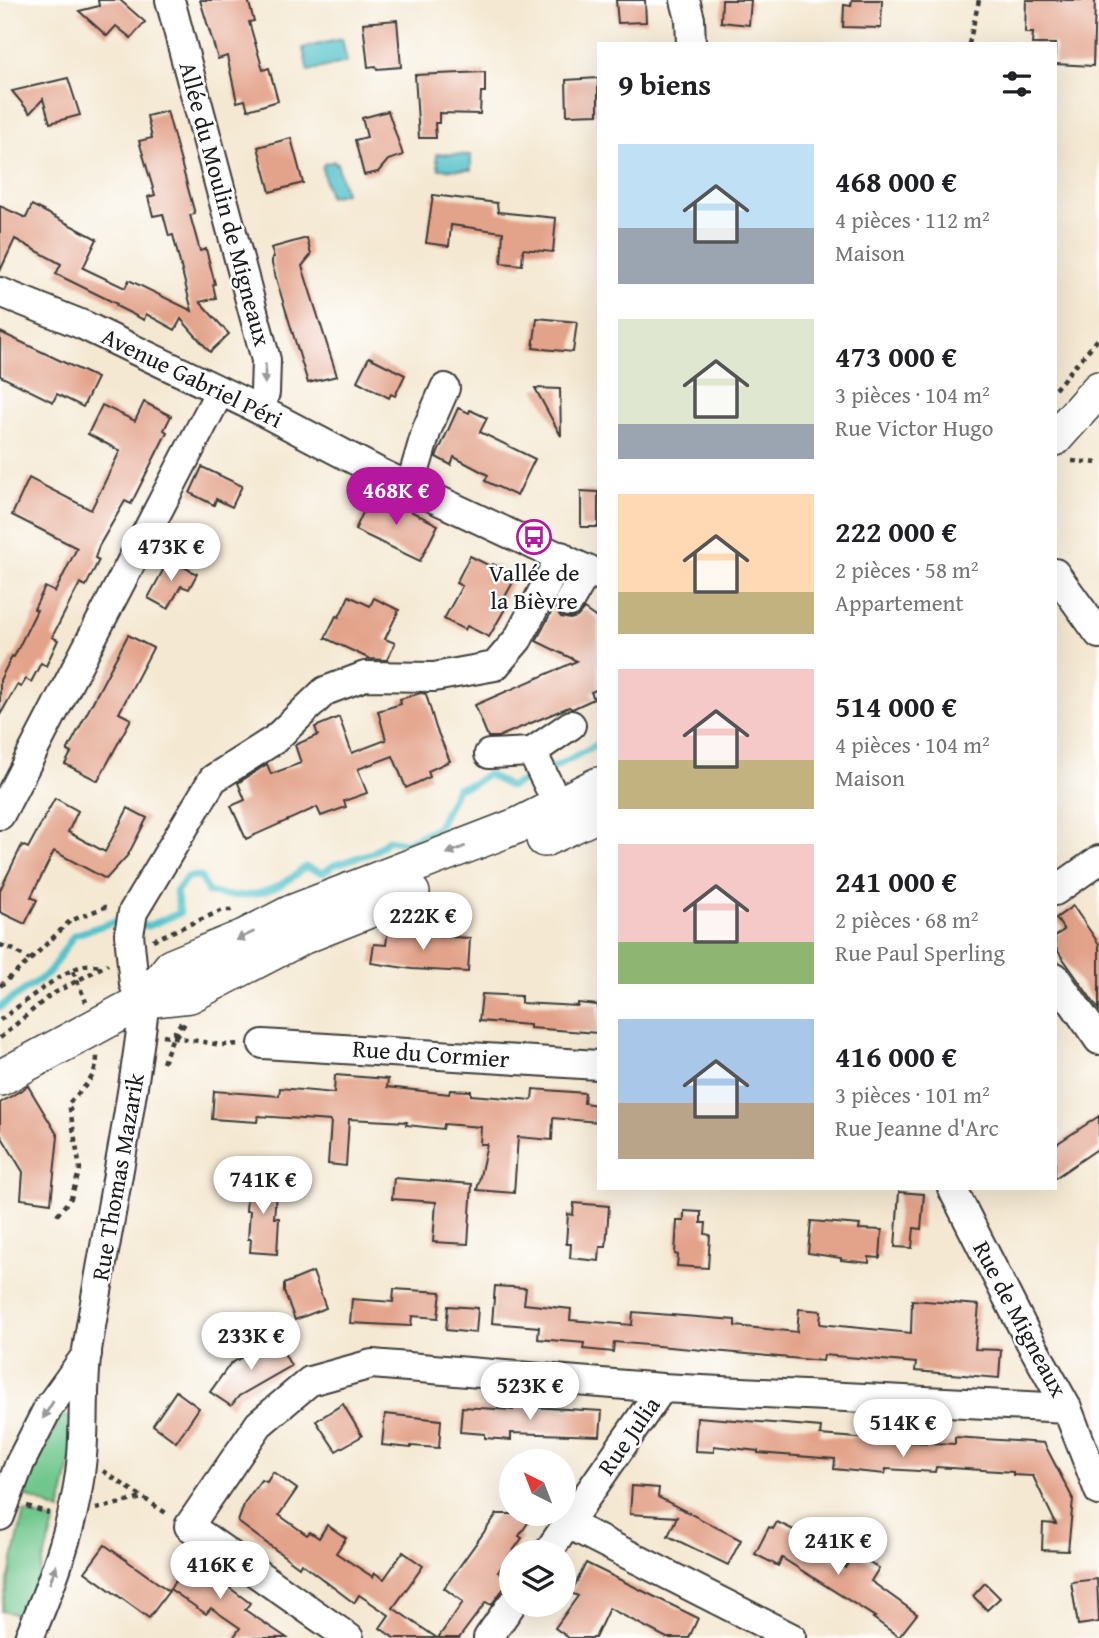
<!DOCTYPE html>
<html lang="fr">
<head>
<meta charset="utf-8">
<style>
  :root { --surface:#fff; --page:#f6f6f6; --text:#202124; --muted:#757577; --accent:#b5179e }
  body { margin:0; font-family:"Gentium Book Plus",serif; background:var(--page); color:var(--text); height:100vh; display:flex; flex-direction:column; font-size:26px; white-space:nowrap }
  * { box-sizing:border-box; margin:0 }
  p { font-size:23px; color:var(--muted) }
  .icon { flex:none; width:38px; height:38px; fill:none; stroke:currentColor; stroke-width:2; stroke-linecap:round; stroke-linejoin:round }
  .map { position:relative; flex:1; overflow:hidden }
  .sheet { position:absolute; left:597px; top:42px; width:460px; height:1148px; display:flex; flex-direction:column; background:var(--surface); border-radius:0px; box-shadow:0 7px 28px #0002 }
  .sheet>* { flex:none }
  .needle { width:46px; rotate:318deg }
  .tools { position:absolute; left:499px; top:1449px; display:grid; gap:14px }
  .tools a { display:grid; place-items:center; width:77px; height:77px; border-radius:50%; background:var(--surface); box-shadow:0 7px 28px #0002; font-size:35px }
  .price { position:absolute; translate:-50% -60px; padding:0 16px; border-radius:24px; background:#fff; color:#222; font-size:23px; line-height:46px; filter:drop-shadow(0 2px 4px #0008) }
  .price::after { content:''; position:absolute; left:50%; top:42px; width:21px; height:16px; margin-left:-10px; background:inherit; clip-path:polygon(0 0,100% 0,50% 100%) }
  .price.active { background:var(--accent); color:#fff }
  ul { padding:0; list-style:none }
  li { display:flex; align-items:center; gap:21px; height:175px; padding:0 21px }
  li span { display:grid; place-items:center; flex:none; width:196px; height:140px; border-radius:0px; color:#555 }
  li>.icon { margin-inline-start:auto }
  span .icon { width:84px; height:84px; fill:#fffc; stroke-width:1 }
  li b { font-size:30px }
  h2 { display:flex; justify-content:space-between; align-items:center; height:84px; padding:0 21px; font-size:30px }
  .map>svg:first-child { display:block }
  .green { fill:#70c78d; stroke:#467254; stroke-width:2 }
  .water { fill:#56c3ca; stroke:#397073; stroke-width:2 }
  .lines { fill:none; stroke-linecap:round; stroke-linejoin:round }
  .stream { stroke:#56c3ca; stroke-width:7 }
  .building { fill:#e3a38a }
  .minor-casing { stroke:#3c3b37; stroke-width:32 }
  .major-casing { stroke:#3c3b37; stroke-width:38 }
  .path { stroke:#3c3b37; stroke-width:4.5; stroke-dasharray:5 5; stroke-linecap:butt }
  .minor { stroke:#fff; stroke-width:28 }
  .major { stroke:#fff; stroke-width:35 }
  .oneway { fill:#999 }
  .labels { text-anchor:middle; stroke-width:5; stroke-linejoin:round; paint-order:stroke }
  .street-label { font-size:24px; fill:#1c1c1c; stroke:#fff }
  .poi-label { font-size:24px; fill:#1c1c1c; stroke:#fff }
</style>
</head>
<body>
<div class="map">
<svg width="1099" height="1638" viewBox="0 0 1099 1638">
  <rect width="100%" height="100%" fill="#fff"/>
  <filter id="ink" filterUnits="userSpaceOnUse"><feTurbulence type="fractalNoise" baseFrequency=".0143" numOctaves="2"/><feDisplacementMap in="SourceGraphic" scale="14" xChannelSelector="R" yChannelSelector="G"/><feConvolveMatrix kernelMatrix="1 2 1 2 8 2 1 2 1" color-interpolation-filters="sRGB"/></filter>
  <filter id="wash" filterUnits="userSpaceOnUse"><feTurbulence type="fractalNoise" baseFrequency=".00686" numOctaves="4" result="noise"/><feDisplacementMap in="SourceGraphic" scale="28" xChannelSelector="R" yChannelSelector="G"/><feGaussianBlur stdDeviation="1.57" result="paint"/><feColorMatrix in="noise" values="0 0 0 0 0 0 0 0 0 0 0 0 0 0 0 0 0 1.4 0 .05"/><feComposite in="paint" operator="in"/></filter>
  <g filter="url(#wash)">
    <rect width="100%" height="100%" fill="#f4e8d2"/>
    <!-- green -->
    <g class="green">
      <path d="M62,1415L79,1421L60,1511L22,1494Z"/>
      <path d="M24,1512L55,1521L27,1616L1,1611Z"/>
    </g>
    <!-- water -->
    <g class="water">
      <path d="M342,39L347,62L308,71L303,48Z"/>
      <path d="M436,154L471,155V170L439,169Z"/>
      <path d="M334,161L335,164L337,163L345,193L329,197L322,168L324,164Z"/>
    </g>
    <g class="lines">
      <!-- stream -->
      <g class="stream">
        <path d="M547,771L598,744"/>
        <path d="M136,924L148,926L180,913L176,892L187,877L200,876L208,892C246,902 277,893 305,867L323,873L334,865L374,852L388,840L406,843L438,827L457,788L473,784L487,774L510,787L536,775"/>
        <path d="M0,1007L48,974L74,935L116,921L124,922"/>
      </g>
    </g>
    <g id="blocks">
      <!-- building -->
      <g class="building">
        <path d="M98,0H120L145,22L131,38L116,26L107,36L79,11L99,6Z"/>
        <path d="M200,0H248L254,21L249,22L263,70L269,68L278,101L248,110L245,100L237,102L227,56L218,59Z"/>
        <path d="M616,0H645L646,22L618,23Z"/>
        <path d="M722,0H751L749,25L721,22Z"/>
        <path d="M852,0H882L881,28L843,27L844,5L851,6Z"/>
        <path d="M1026,0H1095L1093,66L1055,64V44H1032L1033,33H1025Z"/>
        <path d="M397,20L401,67L377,69L376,66L368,67L363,23Z"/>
        <path d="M485,72V92H481L480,114L439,113V123H435L436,138H419L415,75Z"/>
        <path d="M68,78L80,115L50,123L43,99L30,113L12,91Z"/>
        <path d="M598,78V114L567,115L566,80Z"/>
        <path d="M167,111L195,214L190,215L200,251L206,249L215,284L213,285L216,298L200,302L229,334L210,352L181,319L175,330L146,314L144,320L116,306L117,304L56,274L61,264L15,239L0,271V206L26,218L32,205L97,239L83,268L125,288L129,280L192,311L173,235L169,236L163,214L153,216L148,197L155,195L139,141L152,138L147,116Z"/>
        <path d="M388,111L403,155L388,160L378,172L364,175L355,140L367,137L362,118Z"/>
        <path d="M291,138L303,183L270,192L258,147Z"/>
        <path d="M433,195L497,203L498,212L556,218L553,252L523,249L522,265L501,263L503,232L451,225L449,246L426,243Z"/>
        <path d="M307,238L311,255L302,266L337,376L308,383L278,285L272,264V258L274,257L271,248Z"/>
        <path d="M537,318L577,322L573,352L533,348Z"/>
        <path d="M0,332L97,378L83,407L57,394L53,402L0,376Z"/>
        <path d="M369,357L405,375L395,396L391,394L389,398L357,381Z"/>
        <path d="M535,388L560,389L561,436Z"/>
        <path d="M144,402L171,416L164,430L167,432L131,504L125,501L99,546L95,558L99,560L86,586L80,583L52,637L58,640L46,666L41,663L31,682L26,679L21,687L17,685L0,715V680L12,656L14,657L37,610L34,609L45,587L55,592L77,548L12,515L29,478L91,510L120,451L88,434L102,405L135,421Z"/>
        <path d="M458,408L469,413L470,410L487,418L480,432L535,459L517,496L485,481L488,475L454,457L451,465L436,457Z"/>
        <path d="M202,467L242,486L232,507L216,499L214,505L190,493Z"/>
        <path d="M581,491L598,492V527H581Z"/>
        <path d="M375,493L438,525L420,561L355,530L370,497L373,498Z"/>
        <path d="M470,556L492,567L493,564L517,575L501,604L506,607L489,637L467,626L465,630L444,619L462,586L456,583Z"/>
        <path d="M169,559L197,574L189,589L181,586L168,609L148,598Z"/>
        <path d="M349,596L370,606L374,598L399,610L385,639L395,643L387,660L370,659L325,638L336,616L339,617Z"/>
        <path d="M554,607L561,617L570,619L577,617L584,609L598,619V689L591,692L594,699L572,709L569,707L498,737H488L475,705L577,661L536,641Z"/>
        <path d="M128,635L153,648L119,713L131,719L98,781L65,764L71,753L67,751Z"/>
        <path d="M421,693L426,694L436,728L450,761L428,771L430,777L406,788L393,756L358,769L367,793L344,801L346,807L321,816L317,807L246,839L231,806L245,800L238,783L267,764L271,774L301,763L295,745L318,735L315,727L339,717L352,753L386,740L378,711L401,704L400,699Z"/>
        <path d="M55,798L78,811L68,832L105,852L128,808L147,818L128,855L106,879L54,851L31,897L37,900L25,924L0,912V890L22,845L28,848Z"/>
        <path d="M1073,906L1099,944V1010L1055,947V936L1064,930L1056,918Z"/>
        <path d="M388,930L432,936L470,938L468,972L412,969L371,963L374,944L386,945Z"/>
        <path d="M482,994L521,996V1003L578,1006V1003L598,1005V1033L530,1028V1025L479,1021Z"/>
        <path d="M335,1075L388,1079L387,1087L449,1094L450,1090L471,1091V1095L532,1100L533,1089L585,1093L584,1103L598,1105V1122L553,1118L552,1140L518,1137L514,1193L477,1190L487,1144H480L481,1127L444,1124L443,1129L406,1125L407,1122L349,1119L346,1166L328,1164L331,1121L258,1116L257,1122L212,1119L214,1091L279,1096L280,1088L334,1093Z"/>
        <path d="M28,1086L58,1136L51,1203L21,1199L23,1172L0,1134V1103Z"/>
        <path d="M1099,1116V1148L1055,1178V1145Z"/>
        <path d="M394,1178L472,1184L468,1244L433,1242L436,1202L392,1199Z"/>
        <path d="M248,1179L277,1181L274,1218H279L277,1254L250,1252L251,1239H248L250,1211H246Z"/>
        <path d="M899,1192L924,1194L921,1229L914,1228L912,1248L895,1247Z"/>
        <path d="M574,1203L609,1206L606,1247H600L599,1261L570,1258L571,1244H566L568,1214L573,1215Z"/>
        <path d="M684,1211L701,1212V1223H706L705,1234L710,1235L708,1268L677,1266L678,1255L675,1254L677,1221H684Z"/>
        <path d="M811,1221L860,1225L859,1229L882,1230L880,1258L869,1257V1263L841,1260V1258L808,1253Z"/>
        <path d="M313,1272L326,1308L295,1320L284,1291V1284Z"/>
        <path d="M495,1286L526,1288L524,1304L571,1309L570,1320L632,1325L633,1312L735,1320V1326L797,1332L799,1309L821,1311L820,1324L911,1333L912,1300L979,1305L975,1349L1001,1350L999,1378L915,1371L916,1363L824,1355L823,1361L614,1342L613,1352L583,1349L584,1343L538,1339L539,1327L492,1323Z"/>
        <path d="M394,1289L441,1292L438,1318L412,1316L411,1326L350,1323L352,1299L393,1302Z"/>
        <path d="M448,1306L478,1308L476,1333L446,1330Z"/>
        <path d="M276,1338L291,1366L239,1396L231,1406L210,1392L230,1364Z"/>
        <path d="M176,1391L199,1408L176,1442L153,1425Z"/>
        <path d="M343,1404L362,1436L336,1451L316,1421Z"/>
        <path d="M513,1406L602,1411L600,1436L511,1433V1440L485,1438V1434L460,1432L462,1407L513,1410Z"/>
        <path d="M385,1414L441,1420L439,1448L411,1446V1448L382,1445Z"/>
        <path d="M697,1417L821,1427L820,1435L908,1442L955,1444V1437L1044,1443L1073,1499L1068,1551L1042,1550L1043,1523L1056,1524L1033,1476L1013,1475V1472L936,1467L935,1472L886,1469L885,1474L834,1469L835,1459L758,1453V1451L714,1446V1452L695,1451Z"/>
        <path d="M273,1472L297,1489L279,1515L307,1535L310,1532L319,1538L327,1525L346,1538L336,1553L373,1577L375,1573L384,1579L403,1552L423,1566L393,1608L437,1638H394L380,1628L389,1615L359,1595L354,1603L301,1563L299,1567L238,1522L245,1502L261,1480L267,1482Z"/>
        <path d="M632,1486L659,1488L658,1497L741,1540L728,1565L668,1536L677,1517L630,1514Z"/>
        <path d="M497,1514H534L519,1536L522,1538L498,1572L510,1580L491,1605L486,1602L459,1638H438L463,1602L444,1588Z"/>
        <path d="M777,1522L796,1531L793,1537L845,1568L855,1553L879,1568L871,1581L917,1614L899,1637L873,1618L875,1617L782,1558L778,1566L755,1554L769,1527L773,1529Z"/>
        <path d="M105,1545L169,1591L149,1618L85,1572Z"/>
        <path d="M192,1558L229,1584L227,1586L250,1603L245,1610L287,1638H233L240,1628L211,1608L206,1614L170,1589Z"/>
        <path d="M586,1563L698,1618L689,1638H667L609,1608L595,1638H569L555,1628L578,1596L571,1593Z"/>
        <path d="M1097,1579L1099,1622L1078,1625L1071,1582Z"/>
        <path d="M985,1583L1000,1598L987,1610L973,1596Z"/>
      </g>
    </g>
  </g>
  <g filter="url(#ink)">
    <use href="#blocks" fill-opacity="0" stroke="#3c3b37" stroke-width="2"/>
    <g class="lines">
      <!-- minor casing -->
      <g class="minor-casing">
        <g id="minor">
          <path d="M170,0L266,360L265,393L258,409"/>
          <path d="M685,0L690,19L691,44"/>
          <path d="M0,292L83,325L258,409L380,473L598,575"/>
          <path d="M410,487L427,429L445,388"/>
          <path d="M1055,573L1099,634"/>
          <path d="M569,602L588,569"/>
          <path d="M532,752L571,725"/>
          <path d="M489,754L532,752L559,807"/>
          <path d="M0,815L220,391"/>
          <path d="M1055,891L1099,860"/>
          <path d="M1055,977L1099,1040"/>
          <path d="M263,1044L598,1065"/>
          <path d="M952,1188L1026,1334L1067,1408L1099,1491"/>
          <path d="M0,1516L20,1463L48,1408L87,1354"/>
          <path d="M568,1524L792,1638"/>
          <path d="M548,1552L662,1388"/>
          <path d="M29,1638C53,1581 77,1518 82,1456C85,1421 82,1384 87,1350C106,1233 131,1118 145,1000L134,984L129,934L133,912L213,779L274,740L325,691L365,676L434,677L495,666L518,639L561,556"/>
          <path d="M349,1638L189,1526L259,1424L310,1381L372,1364L662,1388L1067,1408"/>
          <path d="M488,1638L511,1605"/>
        </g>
      </g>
      <!-- major casing -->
      <g class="major-casing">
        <g id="major">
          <path d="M1055,438L1099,389"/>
          <path d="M544,839L598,814"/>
          <path d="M145,1000L190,995L304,936L412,893"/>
          <path d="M0,1078L145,1000L171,967L244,937L291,913L519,825L598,785"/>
        </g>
      </g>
      <!-- path -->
      <g class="path">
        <path d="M969,44L979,0"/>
        <path d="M1055,389L1099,338"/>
        <path d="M1072,461L1099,463"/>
        <path d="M153,940L223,910H232"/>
        <path d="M0,945L12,949L30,960"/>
        <path d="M73,971L86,1002"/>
        <path d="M0,986L30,960L70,921L105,907L111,908"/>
        <path d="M0,1020C21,1005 62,970 86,965C91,964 98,966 103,966"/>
        <path d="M163,1035L221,1045L240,1044"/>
        <path d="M176,1036L186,1022"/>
        <path d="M0,1038L49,996L108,964"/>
        <path d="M163,1063L176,1029L181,1023"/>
        <path d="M57,1215L71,1198L80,1169L69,1103C83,1088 97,1078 97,1056"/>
        <path d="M103,1471L169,1515"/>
        <path d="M27,1506L49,1513"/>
        <path d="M96,1509L142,1498"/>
      </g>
      <!-- minor -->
      <use href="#minor" class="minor"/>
      <!-- major -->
      <use href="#major" class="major"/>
    </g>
    <!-- one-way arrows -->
    <defs><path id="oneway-solid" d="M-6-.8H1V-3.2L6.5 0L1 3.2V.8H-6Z" transform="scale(1.75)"/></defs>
    <g class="oneway">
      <use href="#oneway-solid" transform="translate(265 374) rotate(92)"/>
      <use href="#oneway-solid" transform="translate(456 850) rotate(158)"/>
      <use href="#oneway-solid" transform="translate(245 936) rotate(155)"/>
      <use href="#oneway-solid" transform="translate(48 1410) rotate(121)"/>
      <use href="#oneway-solid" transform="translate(53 1574) rotate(-71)"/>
    </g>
  </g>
  <!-- icons -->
  <defs>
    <g id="bus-ring" transform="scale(1.75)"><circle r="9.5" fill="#fff" stroke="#b5179e" stroke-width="1.5"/><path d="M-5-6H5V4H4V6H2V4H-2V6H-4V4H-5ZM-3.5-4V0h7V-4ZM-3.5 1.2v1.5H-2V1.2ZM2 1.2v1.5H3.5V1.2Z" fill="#b5179e"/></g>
  </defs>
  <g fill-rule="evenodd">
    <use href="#bus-ring" x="534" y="537"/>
  </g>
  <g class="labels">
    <!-- street labels -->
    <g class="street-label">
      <text transform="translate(225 204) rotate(75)" y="8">Allée du Moulin de Migneaux</text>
      <text transform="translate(192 378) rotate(26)" y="8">Avenue Gabriel Péri</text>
      <text transform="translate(431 1054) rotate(4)" y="8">Rue du Cormier</text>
      <text transform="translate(118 1177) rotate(-80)" y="8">Rue Thomas Mazarik</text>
      <text transform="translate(1020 1319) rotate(62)" y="8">Rue de Migneaux</text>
      <text transform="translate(629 1436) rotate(-55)" y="8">Rue Julia</text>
    </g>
    <!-- poi labels -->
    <g class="poi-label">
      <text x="534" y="581">Vallée de<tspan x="534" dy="28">la Bièvre</tspan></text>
    </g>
  </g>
</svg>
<div class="tools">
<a><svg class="needle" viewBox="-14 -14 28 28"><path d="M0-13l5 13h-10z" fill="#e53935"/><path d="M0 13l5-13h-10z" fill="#757577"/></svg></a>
<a><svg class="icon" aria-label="layers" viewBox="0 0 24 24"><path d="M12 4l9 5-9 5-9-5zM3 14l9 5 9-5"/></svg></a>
</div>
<b class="price active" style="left:396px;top:527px">468K €</b>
<b class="price" style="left:171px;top:583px">473K €</b>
<b class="price" style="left:423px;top:952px">222K €</b>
<b class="price" style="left:263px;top:1216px">741K €</b>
<b class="price" style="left:251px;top:1372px">233K €</b>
<b class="price" style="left:530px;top:1422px">523K €</b>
<b class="price" style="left:903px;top:1459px">514K €</b>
<b class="price" style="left:838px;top:1577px">241K €</b>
<b class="price" style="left:220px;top:1601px">416K €</b>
<section class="sheet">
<h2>9 biens<svg class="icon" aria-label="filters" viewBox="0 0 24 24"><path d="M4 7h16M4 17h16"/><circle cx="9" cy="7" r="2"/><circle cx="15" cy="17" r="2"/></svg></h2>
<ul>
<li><span style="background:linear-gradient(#bfe0f5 60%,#9aa5b1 0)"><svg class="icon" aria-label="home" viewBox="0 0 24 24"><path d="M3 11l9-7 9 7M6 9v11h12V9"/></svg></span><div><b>468 000 €</b><p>4 pièces · 112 m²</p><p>Maison</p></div></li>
<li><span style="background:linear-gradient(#dfe7d0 75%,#9aa5b1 0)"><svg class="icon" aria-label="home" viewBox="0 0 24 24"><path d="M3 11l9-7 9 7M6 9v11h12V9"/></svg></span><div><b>473 000 €</b><p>3 pièces · 104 m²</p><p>Rue Victor Hugo</p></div></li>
<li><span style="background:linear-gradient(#ffd9b3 70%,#c2b280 0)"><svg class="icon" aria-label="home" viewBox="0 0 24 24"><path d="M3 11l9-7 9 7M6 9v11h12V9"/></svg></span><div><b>222 000 €</b><p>2 pièces · 58 m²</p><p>Appartement</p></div></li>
<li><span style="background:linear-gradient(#f6c9c9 65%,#c2b280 0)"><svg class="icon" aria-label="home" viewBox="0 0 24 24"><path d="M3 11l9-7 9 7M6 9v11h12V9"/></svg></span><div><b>514 000 €</b><p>4 pièces · 104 m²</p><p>Maison</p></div></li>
<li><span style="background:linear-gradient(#f6c9c9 70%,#8fb573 0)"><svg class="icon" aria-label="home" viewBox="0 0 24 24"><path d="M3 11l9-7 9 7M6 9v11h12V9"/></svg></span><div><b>241 000 €</b><p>2 pièces · 68 m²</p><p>Rue Paul Sperling</p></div></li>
<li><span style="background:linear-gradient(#a9c7e8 60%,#b9a48a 0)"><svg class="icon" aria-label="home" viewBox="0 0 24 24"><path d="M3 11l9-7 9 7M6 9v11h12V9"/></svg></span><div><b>416 000 €</b><p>3 pièces · 101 m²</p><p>Rue Jeanne d'Arc</p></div></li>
</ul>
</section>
</div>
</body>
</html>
